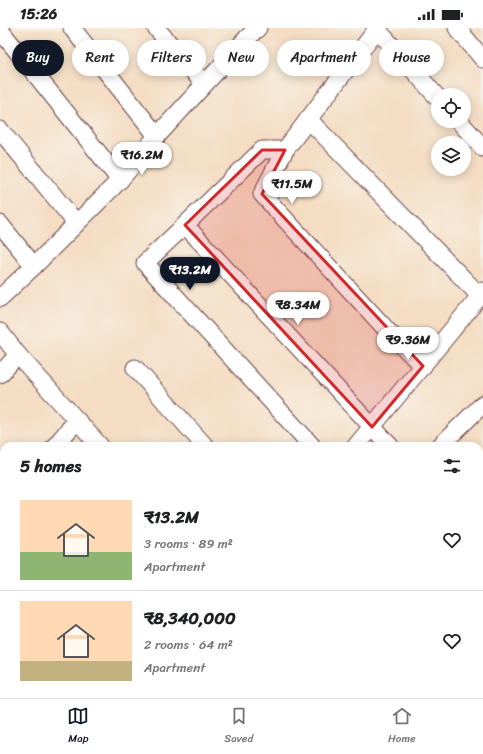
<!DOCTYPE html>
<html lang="en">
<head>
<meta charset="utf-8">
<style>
  :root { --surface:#fff; --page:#f2f2f2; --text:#202124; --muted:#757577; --line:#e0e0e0; --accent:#111827 }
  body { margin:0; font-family:Sriracha,sans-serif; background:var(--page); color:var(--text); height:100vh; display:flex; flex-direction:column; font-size:15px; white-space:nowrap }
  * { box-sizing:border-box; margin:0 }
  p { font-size:13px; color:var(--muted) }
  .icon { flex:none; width:22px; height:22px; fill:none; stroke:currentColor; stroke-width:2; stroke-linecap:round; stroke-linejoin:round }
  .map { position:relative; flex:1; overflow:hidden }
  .panel { position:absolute; left:0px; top:414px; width:483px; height:256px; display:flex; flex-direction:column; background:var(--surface); border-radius:12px 12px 0 0; box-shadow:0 2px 10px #0003 }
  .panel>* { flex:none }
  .hud { position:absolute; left:12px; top:12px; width:459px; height:36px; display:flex; gap:8px }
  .tools { position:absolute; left:431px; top:60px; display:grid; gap:8px }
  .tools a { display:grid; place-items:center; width:40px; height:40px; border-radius:50%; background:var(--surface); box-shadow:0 2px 10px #0003; font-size:20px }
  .price { position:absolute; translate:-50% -34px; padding:0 9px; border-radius:14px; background:#fff; color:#222; font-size:13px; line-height:26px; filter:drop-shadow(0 1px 2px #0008) }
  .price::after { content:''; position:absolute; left:50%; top:24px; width:12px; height:9px; margin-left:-6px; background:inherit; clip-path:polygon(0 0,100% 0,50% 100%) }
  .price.current { background:var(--accent); color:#fff }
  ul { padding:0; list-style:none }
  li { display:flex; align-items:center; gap:12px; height:100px; padding:0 20px }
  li+li { border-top:1px solid var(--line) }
  li span { display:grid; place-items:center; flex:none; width:112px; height:80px; border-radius:0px; color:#555 }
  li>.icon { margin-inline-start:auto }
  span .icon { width:48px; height:48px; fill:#fffc; stroke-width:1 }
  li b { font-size:17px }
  h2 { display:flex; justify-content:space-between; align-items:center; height:48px; padding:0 20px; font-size:17px }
  .chip { padding:0 14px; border-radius:18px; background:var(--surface); box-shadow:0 2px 10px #0003; font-size:14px; line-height:36px }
  .chip.current { background:var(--accent); color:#fff }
  .status { display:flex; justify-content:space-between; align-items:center; height:28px; padding:0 20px; background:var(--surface); direction:ltr }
  .status svg { height:11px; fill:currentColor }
  .tabs { display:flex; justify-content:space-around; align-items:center; height:56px; border-top:1px solid var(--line); background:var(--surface); font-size:11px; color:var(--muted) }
  .tabs a { display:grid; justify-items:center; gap:2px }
  .tabs .current { color:var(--accent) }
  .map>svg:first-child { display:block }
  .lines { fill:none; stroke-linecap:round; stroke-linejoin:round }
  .minor-casing { stroke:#643c42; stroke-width:19 }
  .minor { stroke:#fff; stroke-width:17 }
  .marked { fill:#d62828; fill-opacity:0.2; stroke:#d62828; stroke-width:3; stroke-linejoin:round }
</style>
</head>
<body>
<div class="status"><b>15:26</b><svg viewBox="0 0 49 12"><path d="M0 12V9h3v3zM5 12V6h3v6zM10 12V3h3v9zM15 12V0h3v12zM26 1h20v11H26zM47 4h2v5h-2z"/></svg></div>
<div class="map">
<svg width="483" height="670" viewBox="0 0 483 670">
  <rect width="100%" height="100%" fill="#f7f3e8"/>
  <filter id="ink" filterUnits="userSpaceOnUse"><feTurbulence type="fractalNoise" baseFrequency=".025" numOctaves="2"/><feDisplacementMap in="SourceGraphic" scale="8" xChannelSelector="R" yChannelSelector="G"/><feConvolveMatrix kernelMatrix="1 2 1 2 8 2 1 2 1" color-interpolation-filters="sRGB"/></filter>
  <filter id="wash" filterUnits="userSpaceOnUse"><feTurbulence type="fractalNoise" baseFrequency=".012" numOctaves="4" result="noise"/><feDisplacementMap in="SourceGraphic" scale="16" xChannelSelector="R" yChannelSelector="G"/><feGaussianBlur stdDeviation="0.9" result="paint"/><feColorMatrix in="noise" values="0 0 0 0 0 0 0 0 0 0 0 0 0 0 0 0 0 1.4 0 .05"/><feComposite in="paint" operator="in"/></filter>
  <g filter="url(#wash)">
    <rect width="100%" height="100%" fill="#f4ddc3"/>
  </g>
  <g filter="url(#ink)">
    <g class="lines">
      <!-- minor casing -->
      <g class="minor-casing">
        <g id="minor">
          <path d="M72,0L157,108"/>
          <path d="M156,0L204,56"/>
          <path d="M376,0L438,70"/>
          <path d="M457,0L483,31"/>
          <path d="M377,1L285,122L262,166L396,312L423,338"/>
          <path d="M0,2L120,152"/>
          <path d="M308,91L480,268"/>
          <path d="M459,93L483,120"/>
          <path d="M0,102L76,195"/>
          <path d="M285,122H262L185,197L145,235L312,418"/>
          <path d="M0,196L34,238"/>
          <path d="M185,197L390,418"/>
          <path d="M0,270L34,238L120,152L157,108L247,10L258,0"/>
          <path d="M0,304L18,327L100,418"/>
          <path d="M135,340L205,418"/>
          <path d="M0,346L18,327"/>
          <path d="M55,418L77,392"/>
          <path d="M356,418L480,268L483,263"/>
          <path d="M440,418L483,376"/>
          <path d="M0,480L4,475"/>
          <path d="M479,513L483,517"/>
          <path d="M0,591L4,595"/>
          <path d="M90,666L95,670"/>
          <path d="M273,666L278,670"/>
          <path d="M378,666L382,670"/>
          <path d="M147,670L150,666"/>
        </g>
      </g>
      <!-- minor -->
      <use href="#minor" class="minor"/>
    </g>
  </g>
  <!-- marked area -->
  <path class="marked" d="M262,122H285L262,166L423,338L372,399L185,197Z"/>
</svg>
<div class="tools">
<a><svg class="icon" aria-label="locate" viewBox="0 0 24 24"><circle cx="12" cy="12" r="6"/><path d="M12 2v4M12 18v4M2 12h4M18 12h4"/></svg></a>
<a><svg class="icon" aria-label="layers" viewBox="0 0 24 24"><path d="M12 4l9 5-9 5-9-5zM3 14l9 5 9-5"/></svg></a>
</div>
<b class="price" style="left:142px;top:148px">₹16.2M</b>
<b class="price" style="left:292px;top:177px">₹11.5M</b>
<b class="price current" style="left:190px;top:263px">₹13.2M</b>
<b class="price" style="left:298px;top:298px">₹8.34M</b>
<b class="price" style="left:408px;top:333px">₹9.36M</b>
<div class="hud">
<a class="chip current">Buy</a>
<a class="chip">Rent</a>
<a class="chip">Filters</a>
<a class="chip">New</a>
<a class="chip">Apartment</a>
<a class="chip">House</a>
</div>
<section class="panel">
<h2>5 homes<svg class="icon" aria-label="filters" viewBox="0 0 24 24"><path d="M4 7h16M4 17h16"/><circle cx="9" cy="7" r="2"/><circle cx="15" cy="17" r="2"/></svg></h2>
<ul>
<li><span style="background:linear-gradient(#ffd9b3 65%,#8fb573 0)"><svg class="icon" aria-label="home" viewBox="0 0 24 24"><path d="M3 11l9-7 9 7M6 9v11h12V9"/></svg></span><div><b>₹13.2M</b><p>3 rooms · 89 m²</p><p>Apartment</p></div><svg class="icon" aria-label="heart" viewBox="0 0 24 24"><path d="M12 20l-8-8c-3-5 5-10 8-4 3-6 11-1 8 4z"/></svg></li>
<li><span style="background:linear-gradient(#ffd9b3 75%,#c2b280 0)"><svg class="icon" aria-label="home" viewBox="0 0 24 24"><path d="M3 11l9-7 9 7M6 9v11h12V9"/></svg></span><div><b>₹8,340,000</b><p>2 rooms · 64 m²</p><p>Apartment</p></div><svg class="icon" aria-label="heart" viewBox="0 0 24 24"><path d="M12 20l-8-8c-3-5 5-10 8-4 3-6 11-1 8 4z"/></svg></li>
</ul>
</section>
</div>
<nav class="tabs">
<a class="current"><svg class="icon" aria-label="map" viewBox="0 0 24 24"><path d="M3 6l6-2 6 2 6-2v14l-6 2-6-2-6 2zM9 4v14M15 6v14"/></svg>Map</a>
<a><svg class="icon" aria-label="saved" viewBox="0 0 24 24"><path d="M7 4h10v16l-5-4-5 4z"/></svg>Saved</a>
<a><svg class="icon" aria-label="home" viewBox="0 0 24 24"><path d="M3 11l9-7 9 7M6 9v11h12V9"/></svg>Home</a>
</nav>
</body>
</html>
